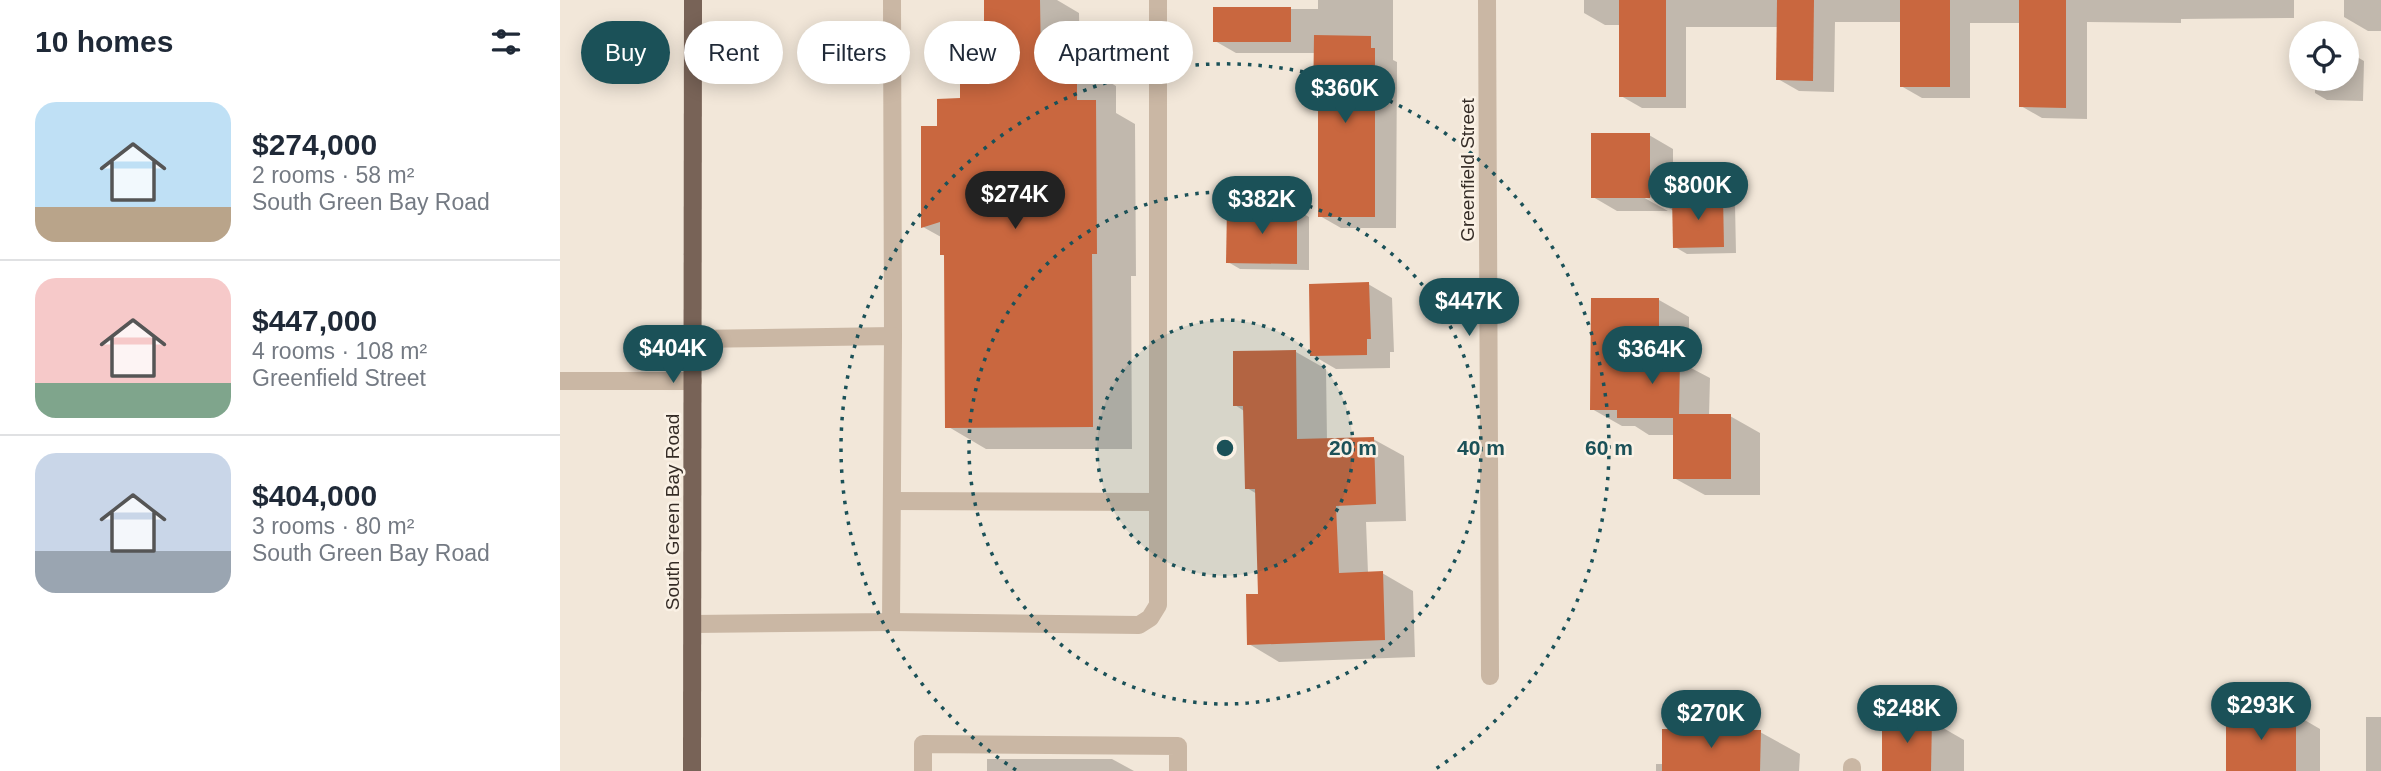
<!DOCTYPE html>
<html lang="en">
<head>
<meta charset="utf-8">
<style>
  :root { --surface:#fff; --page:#f2f2f3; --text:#1f2937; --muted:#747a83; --line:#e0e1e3; --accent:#1b5158 }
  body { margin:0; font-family:Arial,sans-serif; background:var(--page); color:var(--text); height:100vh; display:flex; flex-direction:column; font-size:26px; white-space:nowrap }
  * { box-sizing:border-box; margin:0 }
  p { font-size:23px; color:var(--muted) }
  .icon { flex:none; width:38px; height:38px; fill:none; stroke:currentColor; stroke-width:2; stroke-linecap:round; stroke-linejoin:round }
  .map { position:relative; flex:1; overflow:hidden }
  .side { display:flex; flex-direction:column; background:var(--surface); width:560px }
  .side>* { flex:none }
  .guide { position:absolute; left:21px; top:21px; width:665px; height:63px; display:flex; gap:14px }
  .fabs { position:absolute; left:1729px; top:21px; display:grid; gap:14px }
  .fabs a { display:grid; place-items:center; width:70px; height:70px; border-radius:50%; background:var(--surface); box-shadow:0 4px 18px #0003; font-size:35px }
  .price { position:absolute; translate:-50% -60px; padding:0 16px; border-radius:24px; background:var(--accent); color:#fff; font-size:23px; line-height:46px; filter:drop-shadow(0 2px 4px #0008) }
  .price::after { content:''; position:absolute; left:50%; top:42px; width:21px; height:16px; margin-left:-10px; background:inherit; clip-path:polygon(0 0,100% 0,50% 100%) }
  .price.current { background:#222; color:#fff }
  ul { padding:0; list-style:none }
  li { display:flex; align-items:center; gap:21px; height:175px; padding:0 35px }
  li+li { border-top:2px solid var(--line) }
  li span { display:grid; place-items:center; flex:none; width:196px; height:140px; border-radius:21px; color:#555 }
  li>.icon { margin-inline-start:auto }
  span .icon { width:84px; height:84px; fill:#fffc; stroke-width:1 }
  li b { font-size:30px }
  h2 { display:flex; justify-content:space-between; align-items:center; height:84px; padding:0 35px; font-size:30px }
  .chip { padding:0 24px; border-radius:32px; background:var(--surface); box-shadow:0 4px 18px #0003; font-size:24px; line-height:63px }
  .chip.current { background:var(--accent); color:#fff }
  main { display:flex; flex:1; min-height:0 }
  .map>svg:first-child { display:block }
  .shadow { fill:#0003 }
  .building { fill:#c9673f }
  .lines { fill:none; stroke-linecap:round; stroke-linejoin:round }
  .minor { stroke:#cab7a4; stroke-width:18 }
  .major { stroke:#786357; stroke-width:18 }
  .ring { fill:none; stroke:#1b5158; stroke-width:3.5; stroke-dasharray:3.5 7 }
  .labels { text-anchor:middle; stroke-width:5; stroke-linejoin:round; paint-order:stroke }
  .street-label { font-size:19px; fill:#352c26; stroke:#faf1e5 }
  .centre { fill:#1b5158; stroke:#faf1e5; stroke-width:3.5 }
  .ring-label { font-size:21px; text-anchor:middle; font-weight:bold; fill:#1b5158; stroke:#faf1e5; stroke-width:5; stroke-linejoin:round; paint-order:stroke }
</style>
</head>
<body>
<main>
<section class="side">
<h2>10 homes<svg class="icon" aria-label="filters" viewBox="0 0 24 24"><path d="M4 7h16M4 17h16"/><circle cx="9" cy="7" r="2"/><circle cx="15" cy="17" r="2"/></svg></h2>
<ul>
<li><span style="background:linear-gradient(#bfe0f5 75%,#b9a48a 0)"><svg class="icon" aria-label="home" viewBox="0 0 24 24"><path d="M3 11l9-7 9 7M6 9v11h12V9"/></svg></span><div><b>$274,000</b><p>2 rooms · 58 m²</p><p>South Green Bay Road</p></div></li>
<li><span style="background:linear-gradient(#f6c9c9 75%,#7fa58c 0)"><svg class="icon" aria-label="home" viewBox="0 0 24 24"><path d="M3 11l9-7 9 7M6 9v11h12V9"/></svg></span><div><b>$447,000</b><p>4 rooms · 108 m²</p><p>Greenfield Street</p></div></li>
<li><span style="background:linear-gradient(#c9d6e8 70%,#9aa5b1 0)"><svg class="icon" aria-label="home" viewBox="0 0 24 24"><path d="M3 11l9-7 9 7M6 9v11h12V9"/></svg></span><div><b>$404,000</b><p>3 rooms · 80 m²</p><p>South Green Bay Road</p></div></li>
</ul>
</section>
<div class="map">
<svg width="1821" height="771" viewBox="0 0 1821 771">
  <rect width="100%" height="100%" fill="#f2e7d9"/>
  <!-- shadow -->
  <g class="shadow">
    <path d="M425,0H497L519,13L520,65L556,86V113L575,124L576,276H571L572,449H426L387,426L386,257L382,254L381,237L363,227L379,128L402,100L426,63Z"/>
    <path d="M758,0H833V60L837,62L836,228H781L760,216V109L755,106V53H676L655,41V9H758Z"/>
    <path d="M1024,0H1734V18L1621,19V23L1527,22V119L1482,118L1461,106V23H1410V98H1362L1341,86L1342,22H1275L1274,92L1239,91L1218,79V27H1126V108H1082L1061,96V25H1045L1024,13Z"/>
    <path d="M1784,0H1821V31H1808L1784,17Z"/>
    <path d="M1787,54H1792L1804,61L1803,101L1767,100L1755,93V79H1787Z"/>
    <path d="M1089,135L1113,149V198L1162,197L1175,204L1176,253L1127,254L1115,247L1114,211L1083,193L1081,196L1108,211H1057L1033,197Z"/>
    <path d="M737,210L749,217V270L680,269L668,262Z"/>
    <path d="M808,284L832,298L834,352H830V368L776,369L752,355Z"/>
    <path d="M1099,300L1129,317V367L1150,378L1149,416H1170L1200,433V495H1145L1114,478L1115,435H1089L1075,426H1062L1032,409Z"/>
    <path d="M736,352L766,369L767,440L813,439L844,456L846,521L806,522L808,573H822L853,591L855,657L719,662L689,644L700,596L697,494L687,488L684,411L675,405Z"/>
    <path d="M1736,715L1760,729V771H1668Z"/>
    <rect x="1806" y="717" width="15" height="54"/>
    <path d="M1371,721L1404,740V771H1324Z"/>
    <path d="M1200,732L1240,754L1239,771H1096V764H1104Z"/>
    <path d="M427,759H552L574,771H427Z"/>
  </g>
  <!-- building -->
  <g class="building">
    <path d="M424,0H480L481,61H517V100H536L537,254H532L533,427L385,428L384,255H380V222L361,228V126H377V99L400,98V62L424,61Z"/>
    <rect x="1059" y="0" width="47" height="97"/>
    <path d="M1217,0H1254L1253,81L1216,80Z"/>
    <rect x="1340" y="0" width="50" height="87"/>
    <path d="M1459,0H1506V108L1459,107Z"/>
    <rect x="653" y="7" width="78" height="35"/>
    <path d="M754,35L811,36V48H815V217H758V107H753Z"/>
    <rect x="1031" y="133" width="59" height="65"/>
    <path d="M1112,196H1163L1164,247L1113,248Z"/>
    <path d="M667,208H737V264L666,263Z"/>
    <path d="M809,282L811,339H807V355L750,356L749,284Z"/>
    <path d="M1031,298H1099V359H1120L1119,414H1171V479H1113V418H1057V410H1030Z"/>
    <path d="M736,350L737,439L814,437L816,504L776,506L779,573L823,571L825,640L687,645L686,594H698L695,489H685L683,406H673V351Z"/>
    <rect x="1666" y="714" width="70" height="57"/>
    <path d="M1322,719H1372L1371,771H1322Z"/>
    <path d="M1102,729L1201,730L1200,771H1102Z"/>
  </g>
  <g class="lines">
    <!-- minor -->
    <g class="minor">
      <path d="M332,0L333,336"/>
      <path d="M927,0L930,676"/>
      <path d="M133,339L333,336L331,622L133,624"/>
      <path d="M0,381H133"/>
      <path d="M333,501L598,502"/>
      <path d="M331,622L579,625L590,618L598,605V0"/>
      <path d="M363,771V744L618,746V771"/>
      <path d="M1292,771V767"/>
    </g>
    <!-- major -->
    <path class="major" d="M132,771L133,0"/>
  </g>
  <!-- distance rings -->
  <circle cx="665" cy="448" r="128" fill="#1b5158" fill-opacity=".12"/>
  <g class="ring">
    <circle cx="665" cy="448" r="128"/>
    <circle cx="665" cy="448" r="256"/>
    <path d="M456 770A384 384 0 1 1 874 770"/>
  </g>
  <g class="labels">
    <!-- street labels -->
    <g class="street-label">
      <text transform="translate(907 170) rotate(-90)" y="7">Greenfield Street</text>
      <text transform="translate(112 512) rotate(-90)" y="7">South Green Bay Road</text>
    </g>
  </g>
  <circle cx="665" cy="448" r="10" class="centre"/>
  <g class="ring-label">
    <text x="793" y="455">20 m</text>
    <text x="921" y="455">40 m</text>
    <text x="1049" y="455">60 m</text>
  </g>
</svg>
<div class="fabs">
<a><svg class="icon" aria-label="locate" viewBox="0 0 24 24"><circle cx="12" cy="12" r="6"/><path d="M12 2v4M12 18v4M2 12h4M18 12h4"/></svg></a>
</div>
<b class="price" style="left:785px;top:125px">$360K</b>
<b class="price" style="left:1138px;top:222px">$800K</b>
<b class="price current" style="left:455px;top:231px">$274K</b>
<b class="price" style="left:702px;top:236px">$382K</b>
<b class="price" style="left:909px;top:338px">$447K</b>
<b class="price" style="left:113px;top:385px">$404K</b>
<b class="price" style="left:1092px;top:386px">$364K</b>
<b class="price" style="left:1701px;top:742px">$293K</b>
<b class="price" style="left:1347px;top:745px">$248K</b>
<b class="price" style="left:1151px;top:750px">$270K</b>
<div class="guide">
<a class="chip current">Buy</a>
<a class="chip">Rent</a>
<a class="chip">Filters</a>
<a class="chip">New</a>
<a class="chip">Apartment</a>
</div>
</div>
</main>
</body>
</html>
